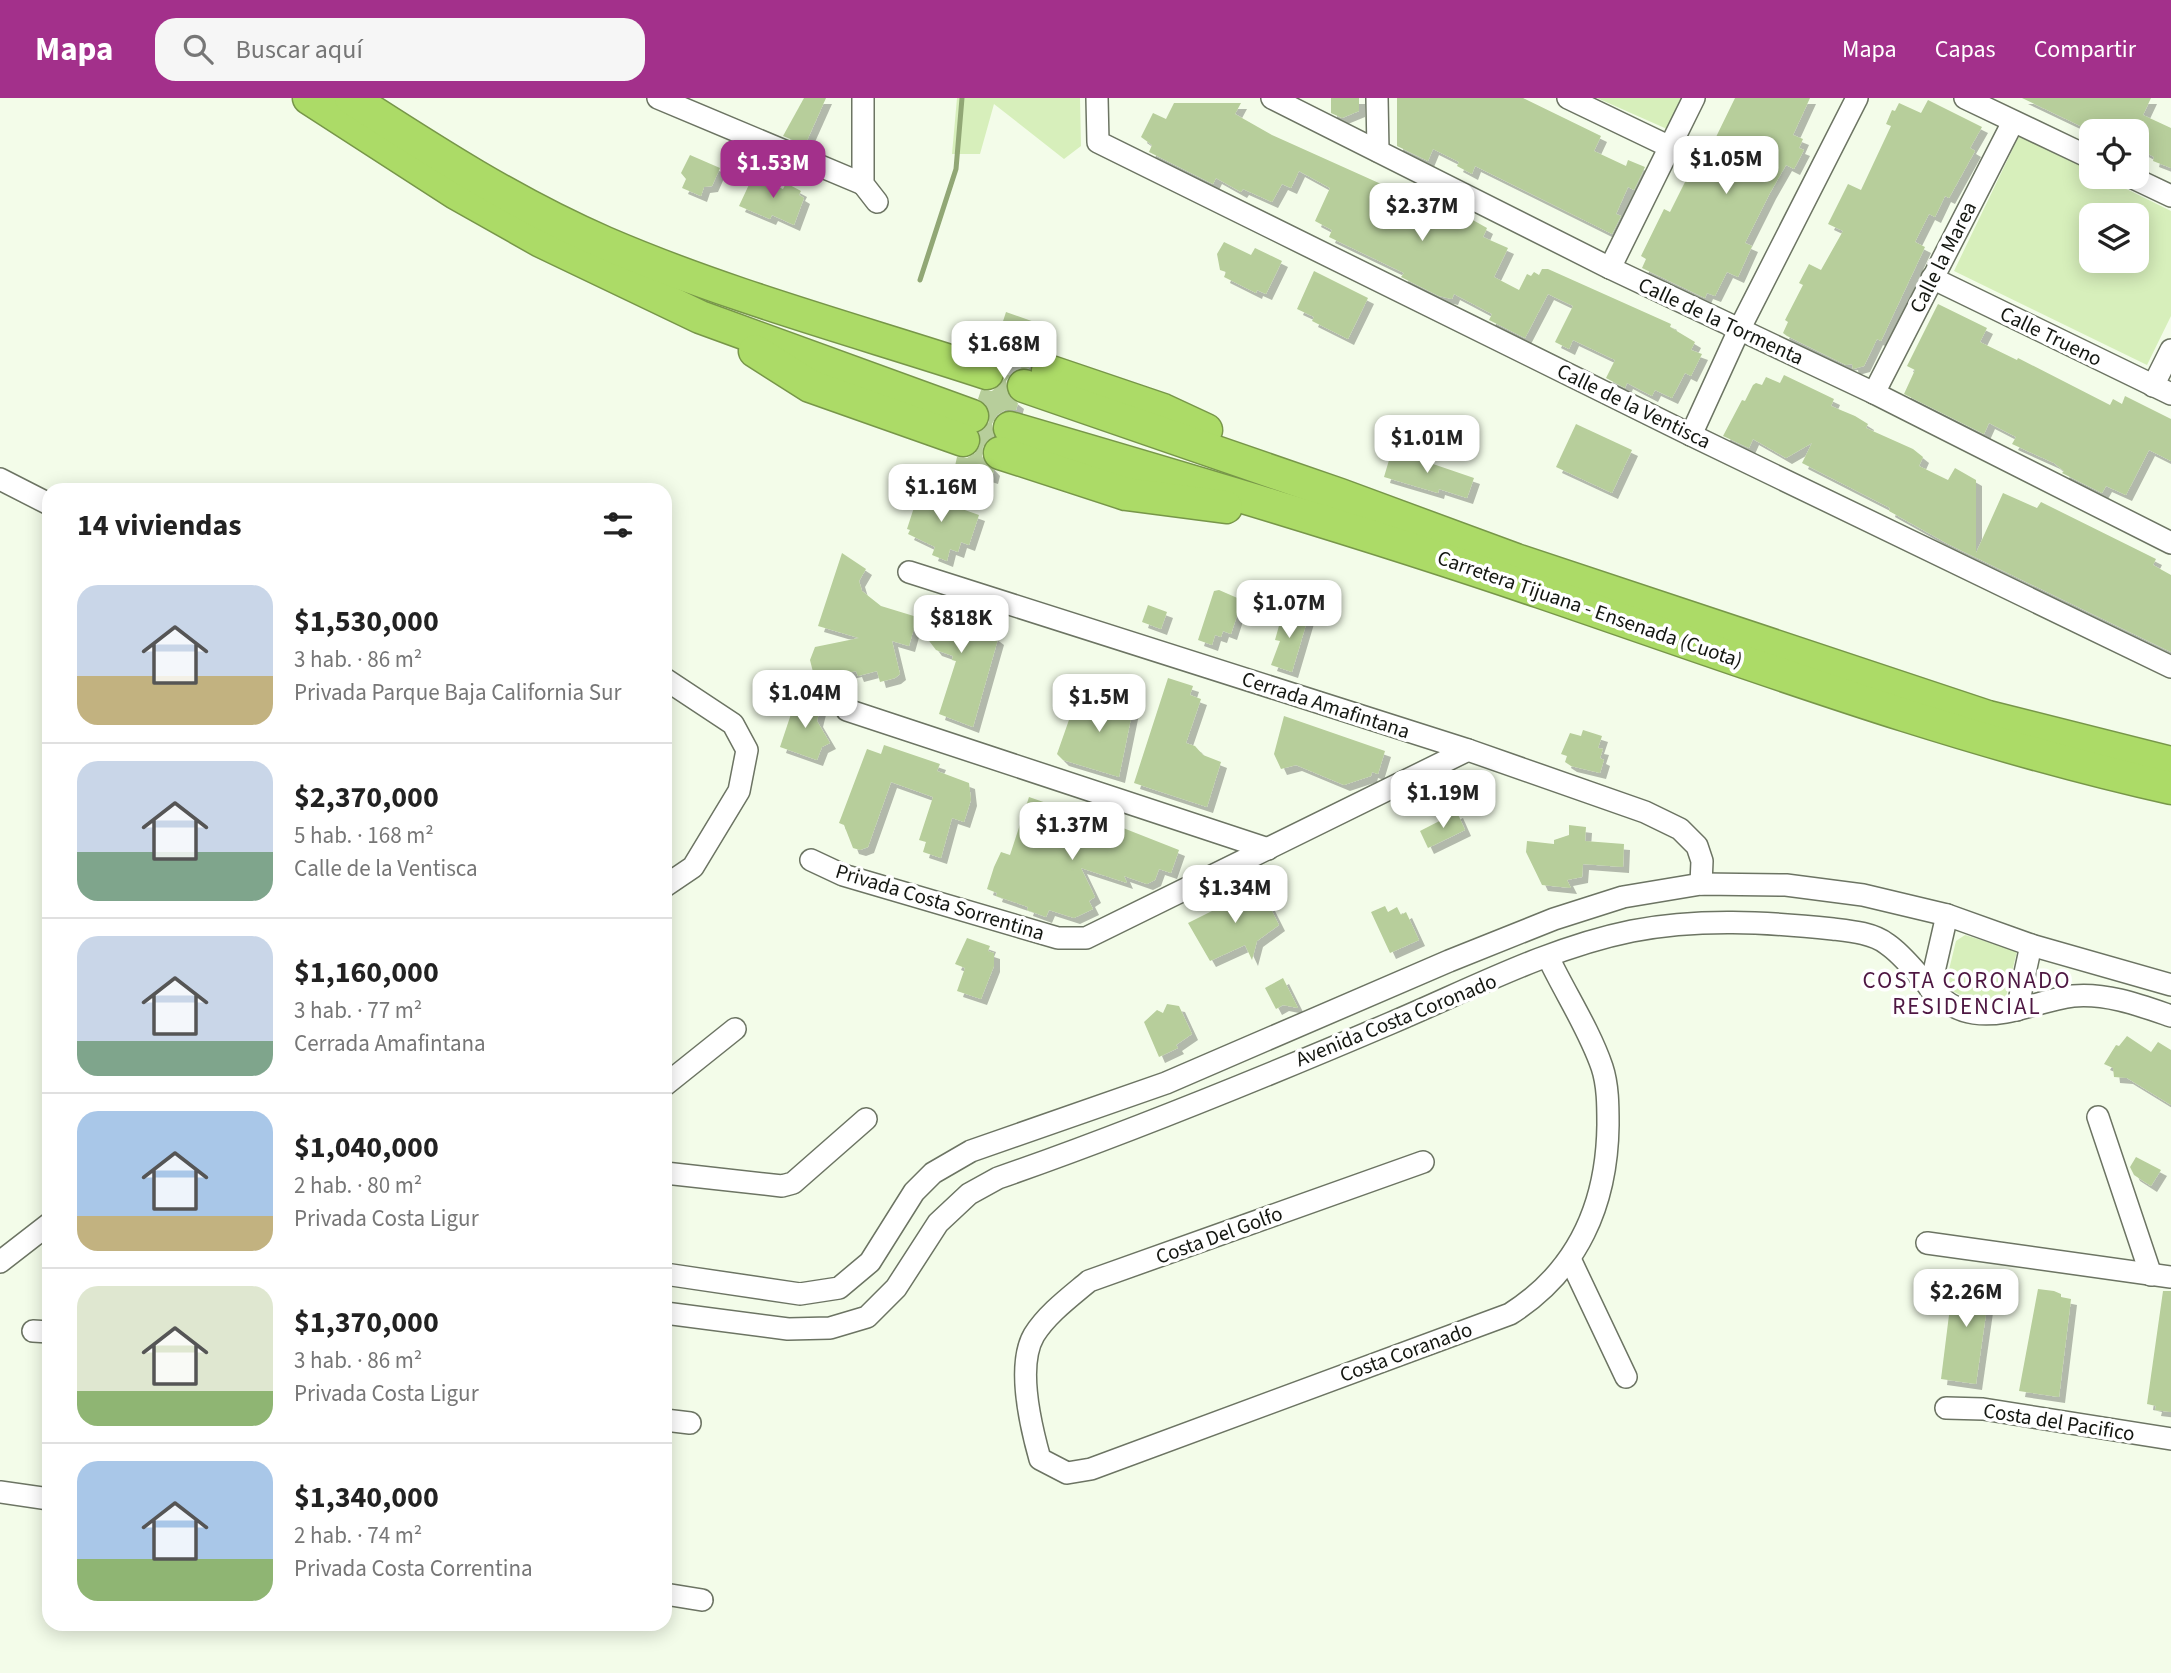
<!DOCTYPE html>
<html lang="es">
<head>
<meta charset="utf-8">
<style>
  :root { --surface:#fff; --page:#f6f6f6; --text:#222; --muted:#767676; --line:#e0e0e0; --accent:#a3308b }
  body { margin:0; font-family:"Source Sans 3",sans-serif; background:var(--page); color:var(--text); height:100vh; display:flex; flex-direction:column; font-size:26px; white-space:nowrap }
  * { box-sizing:border-box; margin:0 }
  p { font-size:23px; color:var(--muted) }
  .icon { flex:none; width:38px; height:38px; fill:none; stroke:currentColor; stroke-width:2; stroke-linecap:round; stroke-linejoin:round }
  .map { position:relative; flex:1; overflow:hidden }
  .panel { position:absolute; left:42px; top:385px; width:630px; height:1148px; display:flex; flex-direction:column; background:var(--surface); border-radius:21px; box-shadow:0 4px 18px #0003 }
  .panel>* { flex:none }
  .fabs { position:absolute; left:2079px; top:21px; display:grid; gap:14px }
  .fabs a { display:grid; place-items:center; width:70px; height:70px; border-radius:14px; background:var(--surface); box-shadow:0 4px 18px #0003; font-size:35px }
  .price { position:absolute; translate:-50% -60px; padding:0 16px; border-radius:14px; background:#fff; color:#222; font-size:23px; line-height:46px; filter:drop-shadow(0 2px 4px #0008) }
  .price::after { content:''; position:absolute; left:50%; top:42px; width:21px; height:16px; margin-left:-10px; background:inherit; clip-path:polygon(0 0,100% 0,50% 100%) }
  .price.on { background:var(--accent); color:#fff }
  ul { padding:0; list-style:none }
  li { display:flex; align-items:center; gap:21px; height:175px; padding:0 35px }
  li+li { border-top:2px solid var(--line) }
  li span { display:grid; place-items:center; flex:none; width:196px; height:140px; border-radius:21px; color:#555 }
  li>.icon { margin-inline-start:auto }
  span .icon { width:84px; height:84px; fill:#fffc; stroke-width:1 }
  li b { font-size:30px }
  h2 { display:flex; justify-content:space-between; align-items:center; height:84px; padding:0 35px; font-size:30px }
  header { display:flex; align-items:center; gap:42px; box-sizing:border-box; height:98px; padding:0 35px; background:var(--accent); color:#fff }
  header strong { font-size:33px }
  nav { display:flex; gap:38px; margin-inline-start:auto; font-size:24px }
  .search { width:490px; height:63px; background:var(--page); display:flex; align-items:center; gap:18px; box-sizing:border-box; padding:0 24px; border-radius:21px; color:var(--muted); font-size:26px }
  .map>svg:first-child { display:block }
  .green { fill:#d7efbb; fill-rule:evenodd }
  .lines { fill:none; stroke-linecap:round; stroke-linejoin:round }
  .stream { stroke:#91a775; stroke-width:5 }
  .building { fill:#b7ce9b; filter:url(#shadow) }
  .highway-tunnel { stroke:#d2dac9; stroke-width:32; stroke-dasharray:32 16; stroke-linecap:butt }
  .minor-casing { stroke:#6c7463; stroke-width:24 }
  .highway-casing { stroke:#779649; stroke-width:35 }
  .minor { stroke:#fff; stroke-width:21 }
  .highway { stroke:#acdb67; stroke-width:32 }
  .labels { text-anchor:middle; stroke-width:7; stroke-linejoin:round; paint-order:stroke }
  .street-label { font-size:21px; fill:#141711; stroke:#fff }
  .neighbourhood-label { font-size:23px; letter-spacing:2px; fill:#4e1742; stroke:#fff }
</style>
</head>
<body>
<header>
<strong>Mapa</strong>
<div class="search"><svg class="icon" aria-label="search" viewBox="0 0 24 24"><circle cx="10" cy="10" r="6"/><path d="M15 15l6 6"/></svg>Buscar aquí</div>
<nav><a>Mapa</a><a>Capas</a><a>Compartir</a></nav>
</header>
<div class="map">
<svg width="2171" height="1575" viewBox="0 0 2171 1575">
  <defs>
    <filter id="shadow"><feDropShadow dx="6" dy="6" stdDeviation="0" flood-color="#0004"/></filter>
  </defs>
  <rect width="100%" height="100%" fill="#f3fce9"/>
  <!-- green -->
  <g class="green">
    <path d="M957,0H1080L1081,48L1064,61L994,6L980,56H952Z"/>
    <path d="M1597,0H1683L1667,31Z"/>
    <path d="M2019,38L2091,73V79H2102L2171,113V218L2147,267L1954,173ZM2137,117V163H2091V117Z"/>
    <path d="M1965,837L2017,853L2005,903C1986,909 1960,899 1945,888L1956,843Z"/>
  </g>
  <g class="lines">
    <!-- stream -->
    <path class="stream" d="M920,182L956,71L962,0"/>
  </g>
  <!-- building -->
  <g class="building">
    <path d="M804,0H826L805,47L783,38Z"/>
    <path d="M1331,0H1359V13L1342,20L1331,15Z"/>
    <path d="M1397,0H1523L1601,38L1594,53L1626,68L1628,62L1645,69L1634,92L1628,89L1616,116L1621,118L1612,136L1475,68L1472,76L1457,68L1459,64L1433,51L1428,63L1397,48Z"/>
    <path d="M1735,0H1810L1793,37L1803,41L1799,50L1804,52L1794,71L1786,67L1770,95L1745,145L1752,148L1738,179L1727,174L1715,198L1707,195L1705,200L1642,170L1646,161L1641,158L1664,111L1670,114L1691,72L1698,76Z"/>
    <path d="M2022,0H2151L2143,17L2171,30V70L2153,63L2154,59L2137,50V33H2091Z"/>
    <path d="M1928,2L1982,29L1970,50L1975,53L1949,100L1945,98L1935,119L1929,116L1915,144L1925,149L1881,243L1877,241L1864,268L1853,271L1852,266L1846,267L1787,238L1783,235L1788,224L1785,222L1803,187L1799,185L1809,166L1821,172L1843,133L1828,126L1848,86L1861,92L1891,28L1886,26L1892,12L1895,13L1899,5L1921,15Z"/>
    <path d="M1174,5H1241L1235,16L1272,37L1410,99L1467,130L1471,121L1487,130L1483,139L1508,150L1494,179L1519,192L1527,176L1531,178L1534,174L1539,177L1542,171H1548L1671,226L1670,229L1695,244L1691,252L1702,256L1691,278L1685,275L1672,300L1655,292L1652,298L1627,285L1625,290L1606,280L1615,262L1573,242L1569,251L1555,244L1573,208L1548,196L1525,240L1489,222L1492,216L1454,196L1452,201L1439,198L1401,179L1404,175L1329,139L1332,132L1315,123L1330,90L1299,73L1291,90L1282,86L1272,104L1243,91L1241,94L1216,80L1213,86L1149,54L1152,47L1141,39L1153,15L1166,21Z"/>
    <path d="M690,57L720,70L712,88L704,89L701,98L682,90L686,81L681,75Z"/>
    <path d="M753,78L783,91L786,85L801,93L799,97L804,100L794,127L772,117L770,121L739,108Z"/>
    <path d="M1224,144L1251,157L1255,150L1282,163L1266,196L1257,192L1256,195L1224,179L1226,174L1220,172L1217,156Z"/>
    <path d="M1314,173L1368,200L1348,241L1312,223L1314,219L1297,211Z"/>
    <path d="M1938,206L1987,230L1980,244L2017,262L2018,260L2110,307L2113,301L2122,306L2125,298L2171,321V363L2149,352L2126,397L2106,388L2102,395L2062,375L2064,373L2054,365L2012,346L2016,339L1989,325L1984,336L1904,296L1915,272L1907,268Z"/>
    <path d="M1006,214L1043,227L1029,270L1013,274L1006,283L1010,299L1018,305L1016,312H1005L997,317L992,326L994,338L983,349L982,359L994,372L992,380L955,368L957,359L967,360L975,355L980,347L979,334L989,324L986,307L978,301L981,292L992,293L1004,281L1005,272L1001,263L992,257Z"/>
    <path d="M1784,277L1834,301L1831,308L1855,318L1868,326L1866,330L1913,351L1923,359L1919,368L1948,382L1955,370L1976,382V455L2003,395L2037,410L2041,404L2156,461L2153,467L2171,477V554L1948,446L1889,413L1890,410L1802,365L1812,345L1786,360L1753,341L1749,350L1723,338L1742,302L1745,303L1753,287L1756,285L1762,287L1766,279L1780,285Z"/>
    <path d="M1576,326L1632,352L1612,395L1556,369Z"/>
    <path d="M1392,352L1474,380L1467,400L1439,391L1438,395L1384,379Z"/>
    <path d="M920,391L947,399L945,405L979,417L969,447L961,444L958,454L950,451L947,463L932,457L935,449L908,436L910,432L907,431Z"/>
    <path d="M842,455L866,471L859,483L862,493L881,508L917,519L909,548L892,543L900,576L895,580L880,584L877,573L858,578L856,573L815,582L810,562L815,549L859,540L818,528Z"/>
    <path d="M1219,492L1242,502L1231,536L1223,533L1221,539L1215,537L1212,547L1198,542L1214,493Z"/>
    <path d="M928,504L934,508L939,504L995,520L990,535L998,541L973,629L939,616L956,563L952,562L953,558L936,552L917,527L922,509Z"/>
    <path d="M1148,507L1167,514L1161,531L1142,524Z"/>
    <path d="M1284,510L1308,520L1292,574L1271,567L1280,543L1275,542Z"/>
    <path d="M1168,580L1193,588L1190,597L1201,601L1186,645L1195,648L1203,657L1221,664L1207,709L1134,685Z"/>
    <path d="M1118,590L1136,596L1119,679L1063,662L1057,656L1070,619L1085,606L1113,605Z"/>
    <path d="M797,598L821,607L817,623L830,645L822,649L817,662L780,649Z"/>
    <path d="M1284,618L1385,653L1378,676L1372,674L1371,678L1344,687L1296,667L1281,671L1274,656Z"/>
    <path d="M1583,632L1602,638L1598,650L1603,651L1600,660L1604,662L1600,675L1571,668L1565,664L1567,658L1561,656L1570,635L1581,638Z"/>
    <path d="M884,647L940,666L937,673L969,685L971,702L964,724L952,720L941,760L923,754L926,744L919,742L933,699L891,684L868,749L860,752L853,750L844,727L839,725L867,651L881,656Z"/>
    <path d="M1029,699L1055,708L1046,735L1075,745L1085,715L1179,752L1171,775L1159,771L1155,782L1147,786L1124,778L1127,785L1081,770L1095,799L1089,803L1093,811L1074,820L1049,812L1046,819L1027,812L1028,809L996,798L997,795L987,791L994,769L1001,754L1010,757Z"/>
    <path d="M1457,714L1465,732L1428,750L1420,733Z"/>
    <path d="M1569,727L1586,729L1585,743L1624,746L1623,769L1583,766L1582,779L1567,782L1571,790L1542,787L1526,754L1527,743L1554,746V742L1569,737Z"/>
    <path d="M1260,789L1279,827L1257,843L1252,862L1245,847L1210,863L1188,825Z"/>
    <path d="M1385,808L1388,814L1397,809L1401,817L1406,814L1419,842L1390,855L1371,814Z"/>
    <path d="M967,840L990,848L988,853L994,855V868L981,901L957,893L965,870L955,866Z"/>
    <path d="M1283,880L1298,910L1283,907L1276,911L1265,890Z"/>
    <path d="M1167,906L1179,908L1192,936L1176,947L1178,950L1159,959L1144,924L1157,912L1163,915Z"/>
    <path d="M2127,938L2151,954L2158,944L2171,952V1007L2127,980L2114,979L2113,970L2104,966L2116,947L2119,948Z"/>
    <path d="M2136,1059L2161,1072L2151,1088L2134,1077L2130,1069Z"/>
    <path d="M1954,1177L1991,1181L1976,1286L1941,1281Z"/>
    <path d="M2038,1191L2054,1193L2061,1196V1199L2071,1201L2059,1299L2019,1293Z"/>
    <path d="M2163,1193H2171V1314L2155,1312L2156,1308L2147,1306Z"/>
  </g>
  <g class="lines">
    <!-- highway-tunnel -->
    <path class="highway-tunnel" d="M992,255L1030,267"/>
    <!-- minor casing -->
    <g class="minor-casing">
      <g id="minor">
        <path d="M658,0L863,86"/>
        <path d="M863,0V86L877,104"/>
        <path d="M1097,0L1098,44L1691,337L2171,569"/>
        <path d="M1272,0L1610,170L1874,295L2171,445"/>
        <path d="M1377,0L1378,53"/>
        <path d="M1568,0L1668,48"/>
        <path d="M1965,0L2091,60"/>
        <path d="M2131,79L2171,98"/>
        <path d="M1610,170L1694,0"/>
        <path d="M1932,180L2171,296"/>
        <path d="M2153,288L2171,252"/>
        <path d="M1874,295L2013,24"/>
        <path d="M1691,337L1739,232L1857,0"/>
        <path d="M0,381L49,406"/>
        <path d="M909,474L1468,652L1645,714L1680,731L1697,748L1702,763L1701,786"/>
        <path d="M665,581L733,626L747,652L739,693L693,769L665,788"/>
        <path d="M847,612L1268,751"/>
        <path d="M811,762L843,777L1058,840H1086L1468,652"/>
        <path d="M1930,891L1947,817"/>
        <path d="M2017,912L2031,847"/>
        <path d="M665,987L735,931"/>
        <path d="M2098,1019L2151,1177"/>
        <path d="M1423,1064L1089,1183C1070,1199 1047,1216 1034,1237C1016,1268 1031,1329 1040,1361L1067,1375L1091,1371L1510,1216C1578,1173 1607,1106 1608,1027C1608,1008 1608,987 1602,969C1589,931 1565,895 1548,859"/>
        <path d="M665,1075L782,1088L793,1085L866,1021"/>
        <path d="M1927,1145L2171,1179"/>
        <path d="M1570,1161L1626,1279"/>
        <path d="M0,1164L49,1126"/>
        <path d="M665,1176L800,1196L839,1190L870,1164L914,1094L933,1075L971,1053L1166,985L1449,863L1554,821L1623,799L1701,786L1786,787L1863,797L1947,817L2031,847L2171,887"/>
        <path d="M665,1215L788,1231L830,1230L867,1219L896,1190L938,1125L969,1096L998,1080C1131,1034 1262,980 1391,925C1469,892 1548,850 1632,833C1698,820 1767,824 1833,831C1850,833 1873,835 1887,846C1918,867 1933,909 1974,915C2008,920 2040,902 2073,898C2107,895 2139,907 2171,918"/>
        <path d="M33,1233L49,1234"/>
        <path d="M1946,1310L1983,1311L2171,1341"/>
        <path d="M665,1322L690,1325"/>
        <path d="M0,1394L49,1401"/>
        <path d="M665,1496L702,1502"/>
      </g>
    </g>
    <!-- highway casing -->
    <g class="highway-casing">
      <g id="highway">
        <path d="M309,0L456,95L541,143L700,219L972,318"/>
        <path d="M351,0C433,53 515,106 605,145C728,198 859,233 987,275"/>
        <path d="M755,253L810,288L963,342"/>
        <path d="M1048,273L1163,312L1206,332"/>
        <path d="M1024,288L1340,397L1516,462L1988,619L2171,665"/>
        <path d="M1010,330C1188,382 1365,434 1541,494C1749,565 1956,642 2171,690"/>
        <path d="M1000,355L1126,396L1226,409"/>
      </g>
    </g>
    <!-- minor -->
    <use href="#minor" class="minor"/>
    <!-- highway -->
    <use href="#highway" class="highway"/>
  </g>
  <g class="labels">
    <!-- street labels -->
    <g class="street-label">
      <text transform="translate(1943 159) rotate(-63)" y="7">Calle la Marea</text>
      <text transform="translate(1721 223) rotate(25)" y="7">Calle de la Tormenta</text>
      <text transform="translate(2051 238) rotate(26)" y="7">Calle Trueno</text>
      <text transform="translate(1634 308) rotate(26)" y="7">Calle de la Ventisca</text>
      <text transform="translate(1590 511) rotate(19)" y="7">Carretera Tijuana - Ensenada (Cuota)</text>
      <text transform="translate(1326 607) rotate(18)" y="7">Cerrada Amafintana</text>
      <text transform="translate(940 804) rotate(17)" y="7">Privada Costa Sorrentina</text>
      <text transform="translate(1396 922) rotate(-22)" y="7">Avenida Costa Coronado</text>
      <text transform="translate(1219 1137) rotate(-20)" y="7">Costa Del Golfo</text>
      <text transform="translate(1406 1254) rotate(-20)" y="7">Costa Coranado</text>
      <text transform="translate(2059 1324) rotate(9)" y="7">Costa del Pacifico</text>
    </g>
    <!-- neighbourhood labels -->
    <g class="neighbourhood-label">
      <text x="1967" y="890">COSTA CORONADO<tspan x="1967" dy="26">RESIDENCIAL</tspan></text>
    </g>
  </g>
</svg>
<div class="fabs">
<a><svg class="icon" aria-label="locate" viewBox="0 0 24 24"><circle cx="12" cy="12" r="6"/><path d="M12 2v4M12 18v4M2 12h4M18 12h4"/></svg></a>
<a><svg class="icon" aria-label="layers" viewBox="0 0 24 24"><path d="M12 4l9 5-9 5-9-5zM3 14l9 5 9-5"/></svg></a>
</div>
<b class="price" style="left:1726px;top:98px">$1.05M</b>
<b class="price on" style="left:773px;top:102px">$1.53M</b>
<b class="price" style="left:1422px;top:145px">$2.37M</b>
<b class="price" style="left:1004px;top:283px">$1.68M</b>
<b class="price" style="left:1427px;top:377px">$1.01M</b>
<b class="price" style="left:941px;top:426px">$1.16M</b>
<b class="price" style="left:1289px;top:542px">$1.07M</b>
<b class="price" style="left:961px;top:557px">$818K</b>
<b class="price" style="left:805px;top:632px">$1.04M</b>
<b class="price" style="left:1099px;top:636px">$1.5M</b>
<b class="price" style="left:1443px;top:732px">$1.19M</b>
<b class="price" style="left:1072px;top:764px">$1.37M</b>
<b class="price" style="left:1235px;top:827px">$1.34M</b>
<b class="price" style="left:1966px;top:1231px">$2.26M</b>
<section class="panel">
<h2>14 viviendas<svg class="icon" aria-label="filters" viewBox="0 0 24 24"><path d="M4 7h16M4 17h16"/><circle cx="9" cy="7" r="2"/><circle cx="15" cy="17" r="2"/></svg></h2>
<ul>
<li><span style="background:linear-gradient(#c9d6e8 65%,#c2b280 0)"><svg class="icon" aria-label="home" viewBox="0 0 24 24"><path d="M3 11l9-7 9 7M6 9v11h12V9"/></svg></span><div><b>$1,530,000</b><p>3 hab. · 86 m²</p><p>Privada Parque Baja California Sur</p></div></li>
<li><span style="background:linear-gradient(#c9d6e8 65%,#7fa58c 0)"><svg class="icon" aria-label="home" viewBox="0 0 24 24"><path d="M3 11l9-7 9 7M6 9v11h12V9"/></svg></span><div><b>$2,370,000</b><p>5 hab. · 168 m²</p><p>Calle de la Ventisca</p></div></li>
<li><span style="background:linear-gradient(#c9d6e8 75%,#7fa58c 0)"><svg class="icon" aria-label="home" viewBox="0 0 24 24"><path d="M3 11l9-7 9 7M6 9v11h12V9"/></svg></span><div><b>$1,160,000</b><p>3 hab. · 77 m²</p><p>Cerrada Amafintana</p></div></li>
<li><span style="background:linear-gradient(#a9c7e8 75%,#c2b280 0)"><svg class="icon" aria-label="home" viewBox="0 0 24 24"><path d="M3 11l9-7 9 7M6 9v11h12V9"/></svg></span><div><b>$1,040,000</b><p>2 hab. · 80 m²</p><p>Privada Costa Ligur</p></div></li>
<li><span style="background:linear-gradient(#dfe7d0 75%,#8fb573 0)"><svg class="icon" aria-label="home" viewBox="0 0 24 24"><path d="M3 11l9-7 9 7M6 9v11h12V9"/></svg></span><div><b>$1,370,000</b><p>3 hab. · 86 m²</p><p>Privada Costa Ligur</p></div></li>
<li><span style="background:linear-gradient(#a9c7e8 70%,#8fb573 0)"><svg class="icon" aria-label="home" viewBox="0 0 24 24"><path d="M3 11l9-7 9 7M6 9v11h12V9"/></svg></span><div><b>$1,340,000</b><p>2 hab. · 74 m²</p><p>Privada Costa Correntina</p></div></li>
</ul>
</section>
</div>
</body>
</html>
